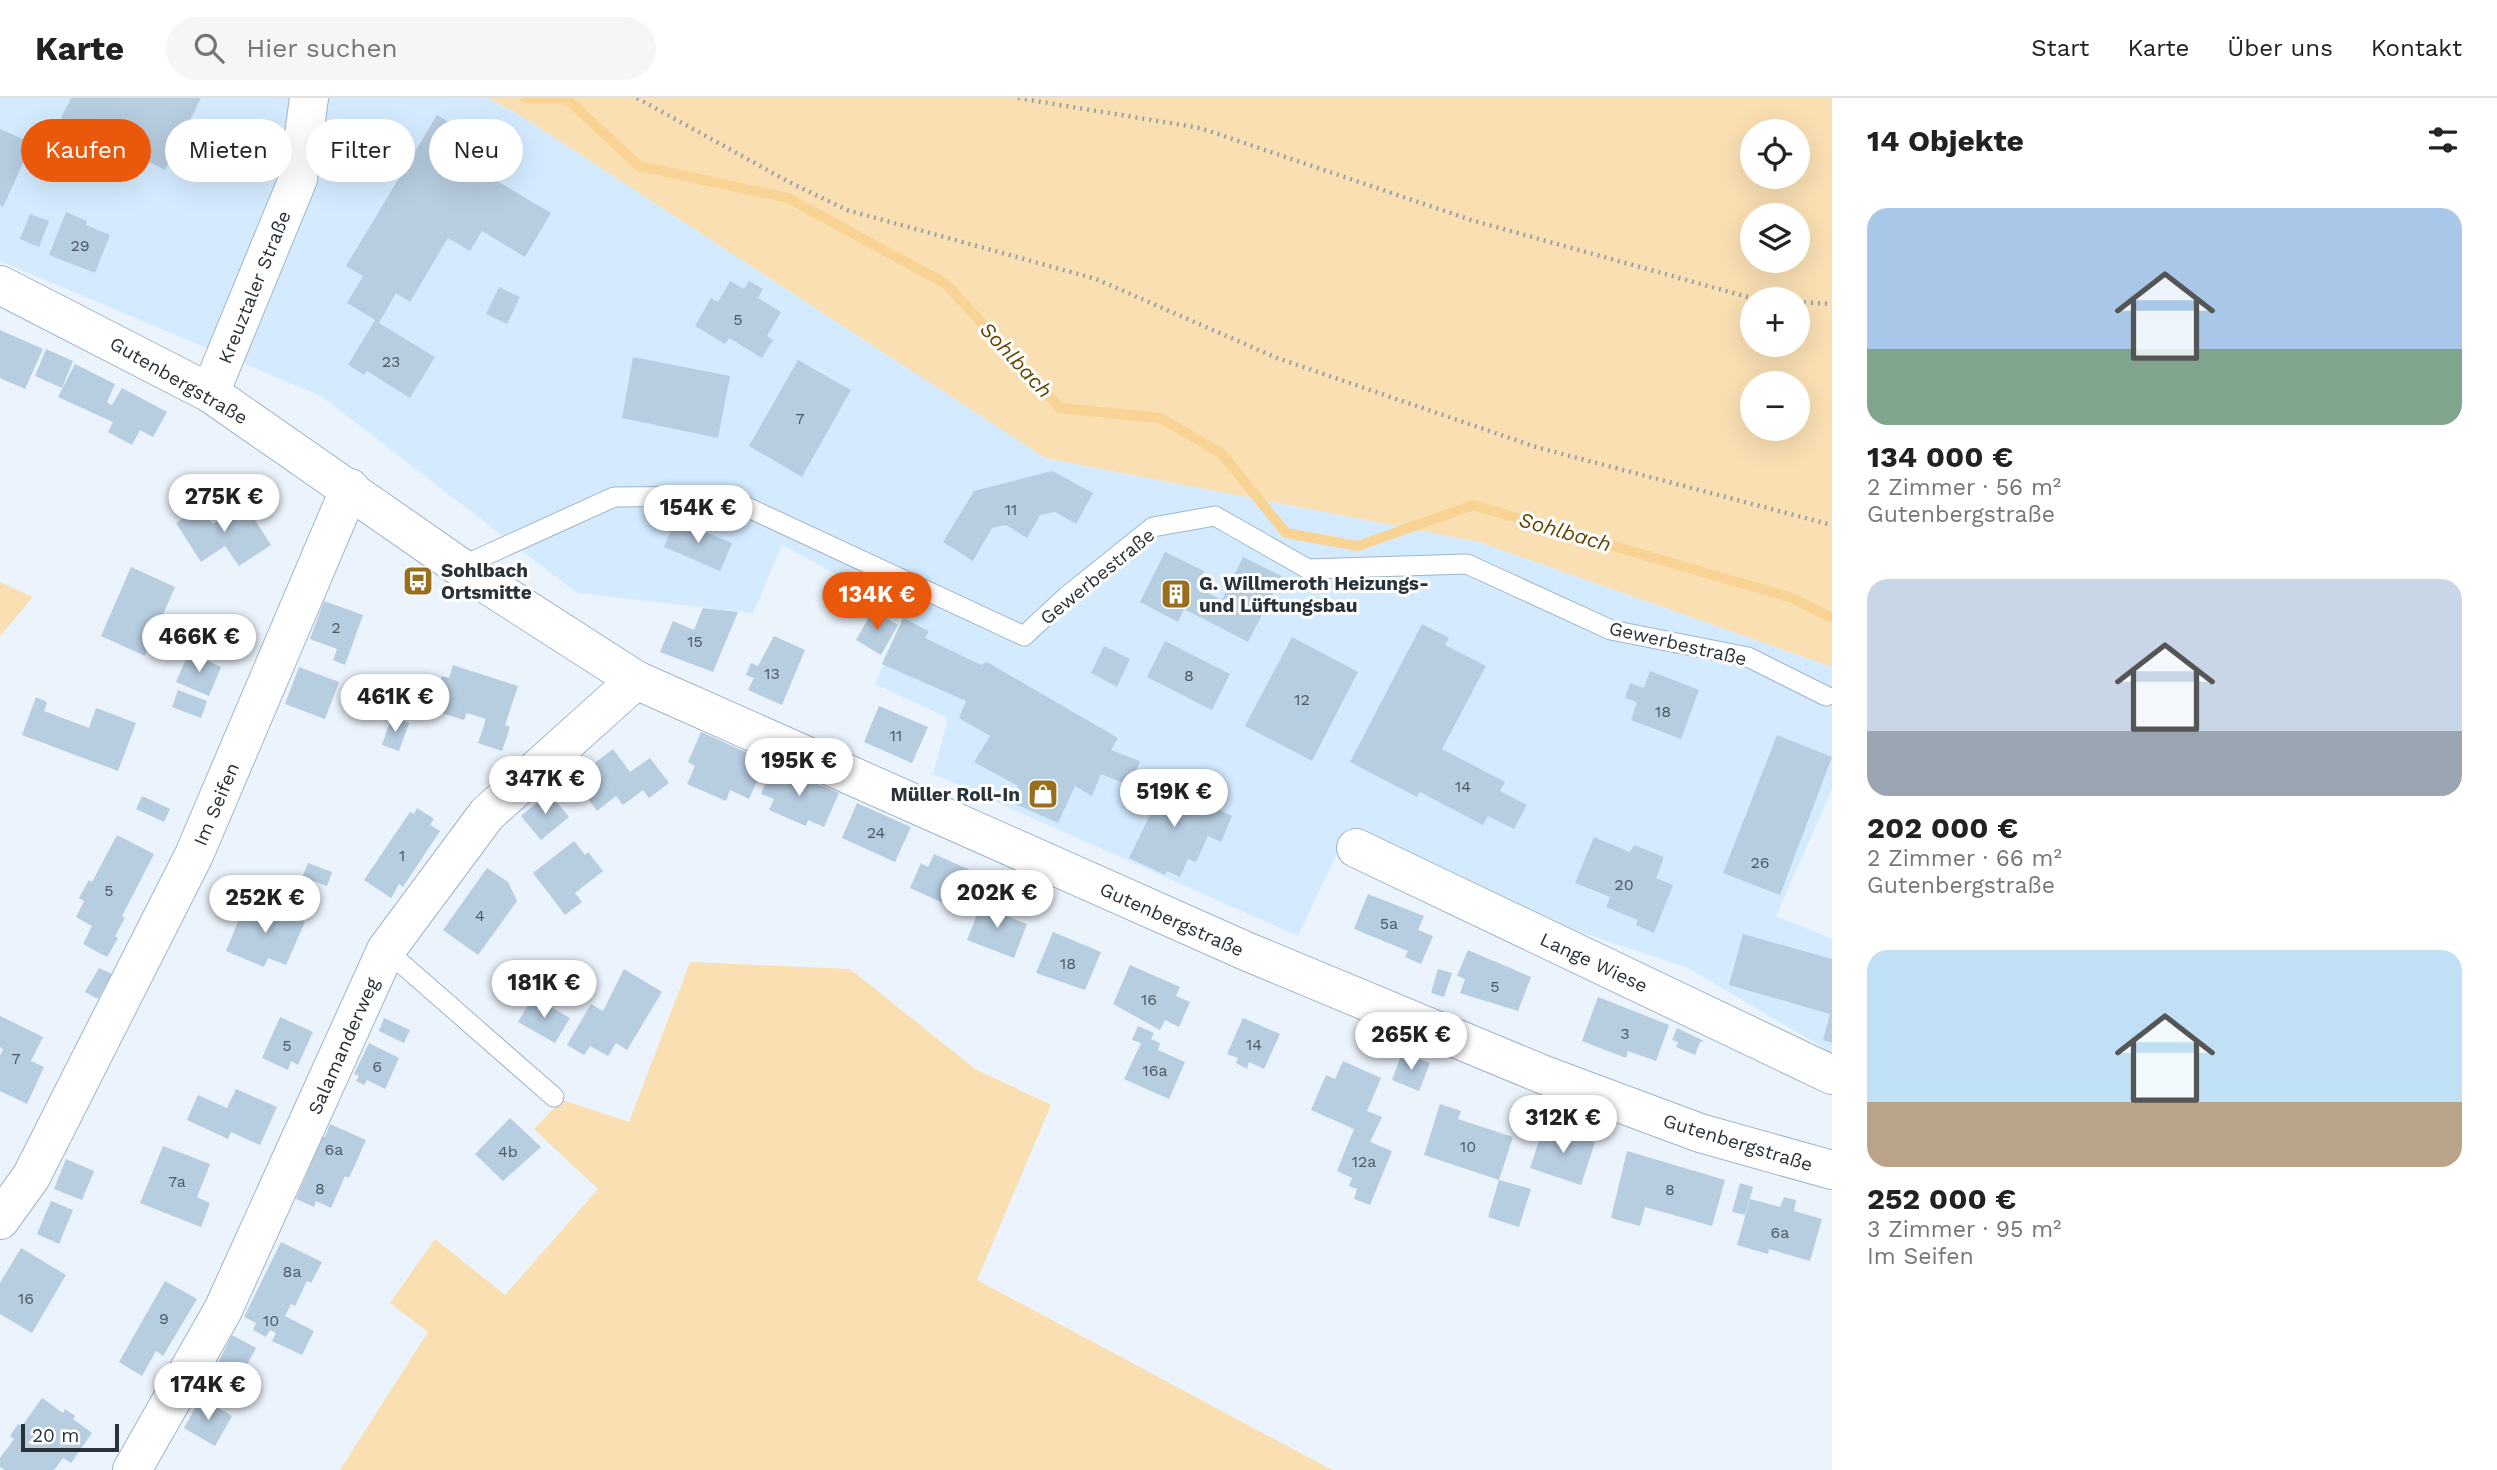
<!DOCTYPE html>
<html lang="de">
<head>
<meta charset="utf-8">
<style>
  :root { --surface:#fff; --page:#f6f6f6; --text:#222; --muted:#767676; --line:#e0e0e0; --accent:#ea580c }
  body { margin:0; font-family:"Work Sans",sans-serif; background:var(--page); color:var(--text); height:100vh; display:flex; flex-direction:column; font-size:26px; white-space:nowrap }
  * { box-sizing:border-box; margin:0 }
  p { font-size:23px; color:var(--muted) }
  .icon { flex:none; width:38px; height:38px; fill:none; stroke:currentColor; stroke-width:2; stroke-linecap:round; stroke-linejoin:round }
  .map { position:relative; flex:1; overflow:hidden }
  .sheet { display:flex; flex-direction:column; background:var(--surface); width:665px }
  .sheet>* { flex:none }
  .top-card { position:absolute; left:21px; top:21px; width:665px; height:63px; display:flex; gap:14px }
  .fabs { position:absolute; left:1740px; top:21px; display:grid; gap:14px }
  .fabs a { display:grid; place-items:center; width:70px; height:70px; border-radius:50%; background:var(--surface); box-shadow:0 7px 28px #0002; font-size:35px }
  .scale { position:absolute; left:21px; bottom:18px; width:98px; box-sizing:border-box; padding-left:7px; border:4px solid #293239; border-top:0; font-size:19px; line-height:24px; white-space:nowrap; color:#293239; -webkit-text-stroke:5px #fff; paint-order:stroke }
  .price { position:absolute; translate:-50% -60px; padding:0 16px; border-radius:24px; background:#fff; color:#222; font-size:23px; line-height:46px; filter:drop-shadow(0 2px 4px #0008) }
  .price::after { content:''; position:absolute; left:50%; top:42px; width:21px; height:16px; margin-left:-10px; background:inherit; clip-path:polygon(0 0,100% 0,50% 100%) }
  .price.on { background:var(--accent); color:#fff }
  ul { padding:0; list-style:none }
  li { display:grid; align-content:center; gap:14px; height:371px; padding:0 35px }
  li span { display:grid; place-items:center; height:217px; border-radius:21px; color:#555 }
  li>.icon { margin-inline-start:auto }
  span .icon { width:126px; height:126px; fill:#fffc; stroke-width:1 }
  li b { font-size:30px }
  h2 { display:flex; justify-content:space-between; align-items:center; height:84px; padding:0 35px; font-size:30px }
  .chip { padding:0 24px; border-radius:32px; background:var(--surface); box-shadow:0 7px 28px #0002; font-size:24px; line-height:63px }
  .chip.on { background:var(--accent); color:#fff }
  header { display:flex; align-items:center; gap:42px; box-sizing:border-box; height:98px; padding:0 35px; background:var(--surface); border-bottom:2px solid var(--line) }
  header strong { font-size:33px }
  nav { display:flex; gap:38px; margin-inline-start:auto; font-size:24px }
  .search { width:490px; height:63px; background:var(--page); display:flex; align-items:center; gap:18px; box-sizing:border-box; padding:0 24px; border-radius:38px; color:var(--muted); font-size:26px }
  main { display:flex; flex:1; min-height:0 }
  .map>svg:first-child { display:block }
  .built { fill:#d4ebff }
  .green { fill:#fadfb3; fill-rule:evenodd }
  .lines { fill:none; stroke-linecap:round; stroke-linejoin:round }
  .stream { stroke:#f9d394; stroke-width:10 }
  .building { fill:#b7cde0 }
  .service-casing { stroke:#9fb5c8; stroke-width:21 }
  .minor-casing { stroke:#9fb5c8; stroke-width:40 }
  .tertiary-casing { stroke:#9fb5c8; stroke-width:40 }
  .path { stroke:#99a2a9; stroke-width:4.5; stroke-dasharray:2 5; stroke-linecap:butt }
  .service { stroke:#fff; stroke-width:19 }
  .minor { stroke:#fff; stroke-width:38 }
  .tertiary { stroke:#fff; stroke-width:38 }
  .labels { text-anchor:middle; stroke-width:6; stroke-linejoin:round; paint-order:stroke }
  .number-label { font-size:16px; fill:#4c5963 }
  .street-label { font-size:19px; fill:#293239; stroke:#fff }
  .poi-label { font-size:19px; font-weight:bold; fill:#293239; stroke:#fff; text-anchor:start }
  .water-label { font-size:21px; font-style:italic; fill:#654601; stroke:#fff }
</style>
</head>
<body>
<header>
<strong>Karte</strong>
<div class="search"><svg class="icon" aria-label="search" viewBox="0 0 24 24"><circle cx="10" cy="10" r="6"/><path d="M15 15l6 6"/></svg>Hier suchen</div>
<nav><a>Start</a><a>Karte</a><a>Über uns</a><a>Kontakt</a></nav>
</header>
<main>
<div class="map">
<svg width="1832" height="1372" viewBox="0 0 1832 1372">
  <rect width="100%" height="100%" fill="#ebf4fc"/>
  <!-- built -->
  <path class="built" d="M0,0H487L515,14L1045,360L1479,444L1832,569V691L1776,818L1832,841V955L1690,871L1338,753L1298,838L933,676L948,620L875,586L906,514L782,447L753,515L577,495L321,298L0,163Z"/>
  <!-- green -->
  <g class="green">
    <path d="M487,0H1832V569L1479,444L1045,360L515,14ZM1797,33V79H1752V33ZM1797,117V163H1752V117ZM1752,201H1797V247H1752ZM1752,285H1797V331H1752Z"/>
    <path d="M0,484L33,499L0,538Z"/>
    <path d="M690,864L850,871L975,971L1051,1007L977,1182L1332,1372H340L428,1234L390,1205L435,1141L505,1197L598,1091L534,1031L562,1002L629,1024Z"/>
  </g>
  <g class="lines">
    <!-- stream -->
    <path class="stream" d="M525,0H566L639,68L788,100L946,186L1060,310L1160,320L1221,355L1286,435L1358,448L1473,407L1792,500L1832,520"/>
  </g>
  <!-- building -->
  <g class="building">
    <path d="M71,0H201L165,72L61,20Z"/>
    <path d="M437,17L500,55L487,77L551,115L525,159L482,133L470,153L448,140L410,204L396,195L379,225L435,259L410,300L367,273L364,277L348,267L375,222L347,205L363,178L346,168Z"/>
    <path d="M0,31L32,45L3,109L0,107Z"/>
    <path d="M66,114L87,123L86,127L110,137L95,175L49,157Z"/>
    <path d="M30,116L49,123L39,149L20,141Z"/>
    <path d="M730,183L744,191L749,183L763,191L758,200L781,214L767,238L773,242L762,260L729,240L725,246L695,228L711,200L718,204Z"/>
    <path d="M499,189L520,199L507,226L486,216Z"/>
    <path d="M0,232L43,251L25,291L0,280Z"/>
    <path d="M46,251L73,263L62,290L35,278Z"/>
    <path d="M633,259L730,278L718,340L622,320Z"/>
    <path d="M798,262L851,292L802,379L749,348Z"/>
    <path d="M75,266L115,286L107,304L112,307L122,290L167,314L153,339L140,332L132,347L108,334L113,324L58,299Z"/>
    <path d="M1052,373L1093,395L1076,426L1055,414L1040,417L1027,440L1006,427L992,430L973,463L943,444L974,393Z"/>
    <path d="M244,405L271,447L239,468L225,448L201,464L176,425L201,408L213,426Z"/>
    <path d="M675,422L732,445L720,473L664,449Z"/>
    <path d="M1165,454L1204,473L1196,489L1222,502L1243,459L1282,478L1248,544L1184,511L1178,524L1140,504Z"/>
    <path d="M131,469L175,489L145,558L101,538Z"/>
    <path d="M324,503L363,517L345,567L333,562L337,551L310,541Z"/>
    <path d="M703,510L738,514L713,574L660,554L673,523L694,532Z"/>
    <path d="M873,512L898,527L881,557L856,542Z"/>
    <path d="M903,520L929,533L925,540L981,567L987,564L1118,640L1111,652L1140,663L1130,688L1101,676L1092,698L1075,688L1058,725L1011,704L1018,688L974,664L990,638L959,620L966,603L882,566Z"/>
    <path d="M1422,526L1449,540L1445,547L1486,568L1442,651L1505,684L1500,693L1527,707L1514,731L1488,718L1483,727L1420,694L1417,699L1350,664Z"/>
    <path d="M774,538L805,552L782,607L748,592L754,580L746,577L751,565L758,568Z"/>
    <path d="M1292,539L1358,574L1312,663L1245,628Z"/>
    <path d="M1165,543L1230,576L1212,612L1147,579Z"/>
    <path d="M1104,548L1130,561L1117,589L1091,575Z"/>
    <path d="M189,554L221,569L209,598L176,584Z"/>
    <path d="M453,567L518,588L505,627L510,629L502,653L478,645L486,621L467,615L464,622L438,614L445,595L438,593L442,578L449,580Z"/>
    <path d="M299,569L339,584L325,621L285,606Z"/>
    <path d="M1650,573L1699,592L1681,641L1631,622L1637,604L1625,600L1630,585L1644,590Z"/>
    <path d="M178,592L207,603L201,620L172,609Z"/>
    <path d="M36,599L47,604L44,613L89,630L96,610L136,625L118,673L22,637Z"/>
    <path d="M879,608L928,629L912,665L864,644Z"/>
    <path d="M392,618L409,625L399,653L382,647Z"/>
    <path d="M701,634L748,655L744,665L762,672L749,701L730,692L726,703L687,686L695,668L688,664Z"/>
    <path d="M1777,637L1832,659L1780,797L1723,775Z"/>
    <path d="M613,651L630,674L650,660L669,685L649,700L643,692L623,707L616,698L597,713L574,681Z"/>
    <path d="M773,667L839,695L824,729L808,722L806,728L769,712L774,701L761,696Z"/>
    <path d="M1142,682L1172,696L1174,691L1232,718L1221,744L1208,738L1196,764L1188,761L1180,779L1167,773L1165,777L1129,760L1150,717L1130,708Z"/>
    <path d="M549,695L569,719L541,742L521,718Z"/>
    <path d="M142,698L170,711L164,724L136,711Z"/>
    <path d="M857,705L911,729L895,764L842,740Z"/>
    <path d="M417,710L434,721L430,727L440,733L403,789L399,786L391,800L364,782L410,714L414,716Z"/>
    <path d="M117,737L154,756L122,818L125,820L115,838L118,840L107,859L83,846L92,828L76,819L84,803L79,800L89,782L92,784Z"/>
    <path d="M1594,739L1630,754L1634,747L1664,759L1656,780L1673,787L1654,835L1636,827L1638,822L1606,809L1610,799L1575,785Z"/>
    <path d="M574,743L585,757L588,754L603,773L575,795L582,804L565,817L533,775Z"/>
    <path d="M934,756L970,772L965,784L975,789L963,814L910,790L921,765L928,769Z"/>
    <path d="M308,765L332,774L327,788L302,779Z"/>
    <path d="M487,770L508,784L517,803L478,857L443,832Z"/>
    <path d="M1368,796L1424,818L1418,832L1433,838L1421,866L1405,859L1408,853L1354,831Z"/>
    <path d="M248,800L305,824L286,867L268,860L264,869L226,853Z"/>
    <path d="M983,802L1001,809L999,815L1027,826L1014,860L967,842Z"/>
    <path d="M1053,834L1101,854L1085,892L1036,875Z"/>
    <path d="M1743,836L1832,861V945L1823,942L1830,916L1729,887Z"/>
    <path d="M1468,852L1531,879L1518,913L1460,895L1465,881L1457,878Z"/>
    <path d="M1130,867L1180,889L1176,898L1190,904L1179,929L1165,922L1160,932L1113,906Z"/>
    <path d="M99,870L112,876L98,901L85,894Z"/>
    <path d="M624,871L662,894L627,952L616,945L608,958L590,948L584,957L567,947L591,906L603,913Z"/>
    <path d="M1438,871L1452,875L1444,899L1431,895Z"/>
    <path d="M533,899L570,920L555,945L518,924Z"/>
    <path d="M1598,899L1669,927L1656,963L1628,953L1626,960L1582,943Z"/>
    <path d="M0,918L43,939L31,963L44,969L27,1006L0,993V958L3,951L0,949Z"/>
    <path d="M280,919L313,934L298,967L291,963L288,972L262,960Z"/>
    <path d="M384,920L410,932L404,945L379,933Z"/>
    <path d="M1243,920L1280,936L1264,971L1249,964L1247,971L1236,965L1238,960L1227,956Z"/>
    <path d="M1138,928L1154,935L1151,941L1160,945L1158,952L1185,964L1169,1001L1124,981L1141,945L1132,942Z"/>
    <path d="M1677,930L1704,943L1700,944L1695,957L1676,949L1678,944L1672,942Z"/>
    <path d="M369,945L399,960L385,991L367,982L364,987L356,983L359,978L354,976Z"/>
    <path d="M1402,955L1430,965L1419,993L1392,982Z"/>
    <path d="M1343,963L1381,980L1367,1013L1382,1019L1370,1044L1392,1053L1370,1107L1354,1101L1357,1091L1349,1088L1352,1080L1337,1073L1354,1031L1311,1012L1326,977L1335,981Z"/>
    <path d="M236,991L277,1009L260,1047L231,1034L228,1041L187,1022L198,997L227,1010Z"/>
    <path d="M1440,1006L1461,1013L1458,1021L1513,1039L1499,1082L1424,1057Z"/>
    <path d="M510,1020L541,1049L503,1083L475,1056Z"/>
    <path d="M330,1026L366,1042L349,1080L345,1078L331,1110L316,1103L314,1109L296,1101L312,1064L302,1060L313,1034L325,1039Z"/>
    <path d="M1544,1028L1595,1044L1581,1087L1530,1070Z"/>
    <path d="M163,1048L210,1066L197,1099L210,1105L201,1129L140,1105Z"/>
    <path d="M1627,1053L1725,1082L1712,1128L1645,1109L1640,1128L1611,1120Z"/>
    <path d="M66,1061L94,1073L82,1102L54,1091Z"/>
    <path d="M1499,1082L1531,1091L1519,1129L1488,1119Z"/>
    <path d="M1740,1085L1753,1089L1745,1117L1732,1114Z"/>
    <path d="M1784,1099L1796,1102L1794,1113L1822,1121L1810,1163L1769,1151L1768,1156L1737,1147L1750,1101L1780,1109Z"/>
    <path d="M51,1103L73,1112L59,1146L37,1136Z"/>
    <path d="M281,1144L322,1164L311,1185L307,1183L295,1208L291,1206L285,1218L314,1233L302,1257L272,1243L276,1235L270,1232L266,1239L253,1232L256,1225L244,1219Z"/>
    <path d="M21,1150L66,1177L32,1235L0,1216V1185Z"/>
    <path d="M165,1183L197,1201L163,1258L156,1253L142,1278L119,1264Z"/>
    <path d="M232,1237L256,1250L241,1278L218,1265Z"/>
    <path d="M42,1300L63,1315L65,1311L75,1318L73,1321L92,1335L71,1365L63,1360L54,1372H5L0,1369V1360L14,1341L10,1338L18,1326L22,1328Z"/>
    <path d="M201,1300L232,1318L215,1348L184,1330Z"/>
  </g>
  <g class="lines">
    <!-- service casing -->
    <g class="service-casing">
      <g id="service">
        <path d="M460,469L614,399L723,398L1024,538L1067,498L1153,429L1215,418L1308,471L1467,466L1611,532L1748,559L1826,598"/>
        <path d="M386,852L554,999"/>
      </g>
    </g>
    <!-- minor casing -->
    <g class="minor-casing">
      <g id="minor">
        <path d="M1356,750L1832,977"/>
        <path d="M0,1122L31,1079L194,757L350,390"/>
        <path d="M132,1372L223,1212L386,852L487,716L636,582"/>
      </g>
    </g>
    <!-- tertiary casing -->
    <g class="tertiary-casing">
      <g id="tertiary">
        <path d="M0,187L210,295L460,469L636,582L1248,854L1544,977L1700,1035L1832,1072"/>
        <path d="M210,295L298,81L309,0"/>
      </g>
    </g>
    <!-- path -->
    <g class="path">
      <path d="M637,0L789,84L847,112L1096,181L1277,260L1536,349L1832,427"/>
      <path d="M1018,0L1200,30L1471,122L1755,201"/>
      <path d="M1797,204L1832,206"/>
    </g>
    <!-- service -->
    <use href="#service" class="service"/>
    <!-- minor -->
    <use href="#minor" class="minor"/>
    <!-- tertiary -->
    <use href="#tertiary" class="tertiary"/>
  </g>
  <!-- icons -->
  <defs>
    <g id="bus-square" transform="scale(1.575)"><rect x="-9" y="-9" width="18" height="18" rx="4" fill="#996f1d" stroke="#fff"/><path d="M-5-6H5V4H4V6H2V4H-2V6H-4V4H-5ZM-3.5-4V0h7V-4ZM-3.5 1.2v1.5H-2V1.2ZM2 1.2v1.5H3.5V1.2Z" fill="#fff"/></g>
    <g id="building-square" transform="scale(1.575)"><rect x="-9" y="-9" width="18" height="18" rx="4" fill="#996f1d" stroke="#fff"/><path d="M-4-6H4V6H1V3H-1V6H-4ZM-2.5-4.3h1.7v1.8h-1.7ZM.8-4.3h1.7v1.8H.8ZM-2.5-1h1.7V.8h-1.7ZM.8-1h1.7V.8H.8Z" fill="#fff"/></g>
    <g id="shop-square" transform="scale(1.575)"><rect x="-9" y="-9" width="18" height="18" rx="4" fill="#996f1d" stroke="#fff"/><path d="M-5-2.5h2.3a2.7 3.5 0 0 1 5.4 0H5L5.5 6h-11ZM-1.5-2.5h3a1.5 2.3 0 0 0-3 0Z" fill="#fff"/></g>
  </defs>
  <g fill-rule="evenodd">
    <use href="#bus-square" x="418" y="483"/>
    <use href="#building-square" x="1176" y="496"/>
    <use href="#shop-square" x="1043" y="696"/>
  </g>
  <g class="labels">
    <!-- number labels -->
    <g class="number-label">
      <text x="80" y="153">29</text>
      <text x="738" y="227">5</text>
      <text x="391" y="269">23</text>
      <text x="800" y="326">7</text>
      <text x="1011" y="417">11</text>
      <text x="336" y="535">2</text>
      <text x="695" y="549">15</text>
      <text x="772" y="581">13</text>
      <text x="1189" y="583">8</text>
      <text x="1302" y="607">12</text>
      <text x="1663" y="619">18</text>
      <text x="896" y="643">11</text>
      <text x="1463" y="694">14</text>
      <text x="876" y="740">24</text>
      <text x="402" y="763">1</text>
      <text x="1760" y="770">26</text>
      <text x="1624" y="792">20</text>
      <text x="109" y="798">5</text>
      <text x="480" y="823">4</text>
      <text x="1389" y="831">5a</text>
      <text x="1068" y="871">18</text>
      <text x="1495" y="894">5</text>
      <text x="1149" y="907">16</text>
      <text x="1625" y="941">3</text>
      <text x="1254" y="952">14</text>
      <text x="287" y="953">5</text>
      <text x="16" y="966">7</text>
      <text x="377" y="974">6</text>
      <text x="1155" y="978">16a</text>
      <text x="1468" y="1054">10</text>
      <text x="334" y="1057">6a</text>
      <text x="508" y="1059">4b</text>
      <text x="1364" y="1069">12a</text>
      <text x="177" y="1089">7a</text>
      <text x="320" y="1096">8</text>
      <text x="1670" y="1097">8</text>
      <text x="1780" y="1140">6a</text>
      <text x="292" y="1179">8a</text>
      <text x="26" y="1206">16</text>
      <text x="164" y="1226">9</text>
      <text x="271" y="1228">10</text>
    </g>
    <!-- street labels -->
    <g class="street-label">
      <text transform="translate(254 189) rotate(-68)" y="7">Kreuztaler Straße</text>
      <text transform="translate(179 282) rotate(30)" y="7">Gutenbergstraße</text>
      <text transform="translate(1097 478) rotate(-39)" y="7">Gewerbestraße</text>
      <text transform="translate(1678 545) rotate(13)" y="7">Gewerbestraße</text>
      <text transform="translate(216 706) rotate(-67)" y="7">Im Seifen</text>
      <text transform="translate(1172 821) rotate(24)" y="7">Gutenbergstraße</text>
      <text transform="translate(1594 864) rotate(25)" y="7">Lange Wiese</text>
      <text transform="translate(343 948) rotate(-66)" y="7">Salamanderweg</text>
      <text transform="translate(1738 1044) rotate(17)" y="7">Gutenbergstraße</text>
    </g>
    <!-- poi labels -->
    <g class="poi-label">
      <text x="441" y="479">Sohlbach<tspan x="441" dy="22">Ortsmitte</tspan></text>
      <text x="1199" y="492">G. Willmeroth Heizungs-<tspan x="1199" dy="22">und Lüftungsbau</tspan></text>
      <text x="1020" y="703" text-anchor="end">Müller Roll-In</text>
    </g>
    <!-- water labels -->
    <g class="water-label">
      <text transform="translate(1016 262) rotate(47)" y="7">Sohlbach</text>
      <text transform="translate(1565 434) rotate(16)" y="7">Sohlbach</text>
    </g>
  </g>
</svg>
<div class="fabs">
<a><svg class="icon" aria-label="locate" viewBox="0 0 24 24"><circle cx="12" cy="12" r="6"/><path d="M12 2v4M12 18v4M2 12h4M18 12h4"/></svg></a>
<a><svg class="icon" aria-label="layers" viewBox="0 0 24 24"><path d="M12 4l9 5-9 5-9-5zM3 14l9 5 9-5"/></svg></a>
<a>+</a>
<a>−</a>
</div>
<div class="scale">20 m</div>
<b class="price" style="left:224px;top:436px">275K €</b>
<b class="price" style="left:698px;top:447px">154K €</b>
<b class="price on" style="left:877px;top:534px">134K €</b>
<b class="price" style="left:199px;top:576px">466K €</b>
<b class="price" style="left:395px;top:636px">461K €</b>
<b class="price" style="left:799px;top:700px">195K €</b>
<b class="price" style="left:545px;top:718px">347K €</b>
<b class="price" style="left:1174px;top:731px">519K €</b>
<b class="price" style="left:997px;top:832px">202K €</b>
<b class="price" style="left:265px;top:837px">252K €</b>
<b class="price" style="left:544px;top:922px">181K €</b>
<b class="price" style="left:1411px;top:974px">265K €</b>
<b class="price" style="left:1563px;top:1057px">312K €</b>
<b class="price" style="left:208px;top:1324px">174K €</b>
<div class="top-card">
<a class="chip on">Kaufen</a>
<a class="chip">Mieten</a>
<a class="chip">Filter</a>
<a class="chip">Neu</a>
</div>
</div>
<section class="sheet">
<h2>14 Objekte<svg class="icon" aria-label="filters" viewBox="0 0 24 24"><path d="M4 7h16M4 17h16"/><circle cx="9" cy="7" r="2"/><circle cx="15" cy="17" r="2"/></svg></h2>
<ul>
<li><span style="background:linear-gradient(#a9c7e8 65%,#7fa58c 0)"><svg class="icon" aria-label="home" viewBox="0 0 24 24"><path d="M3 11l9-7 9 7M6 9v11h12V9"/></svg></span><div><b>134 000 €</b><p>2 Zimmer · 56 m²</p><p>Gutenbergstraße</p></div></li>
<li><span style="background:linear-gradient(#c9d6e8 70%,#9aa5b1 0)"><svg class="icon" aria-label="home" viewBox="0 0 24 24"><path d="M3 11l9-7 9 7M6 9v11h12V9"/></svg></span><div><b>202 000 €</b><p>2 Zimmer · 66 m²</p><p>Gutenbergstraße</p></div></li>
<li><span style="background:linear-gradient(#bfe0f5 70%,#b9a48a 0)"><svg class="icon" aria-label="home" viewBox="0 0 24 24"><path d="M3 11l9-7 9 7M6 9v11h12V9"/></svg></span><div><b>252 000 €</b><p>3 Zimmer · 95 m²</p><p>Im Seifen</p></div></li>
</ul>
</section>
</main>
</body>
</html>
